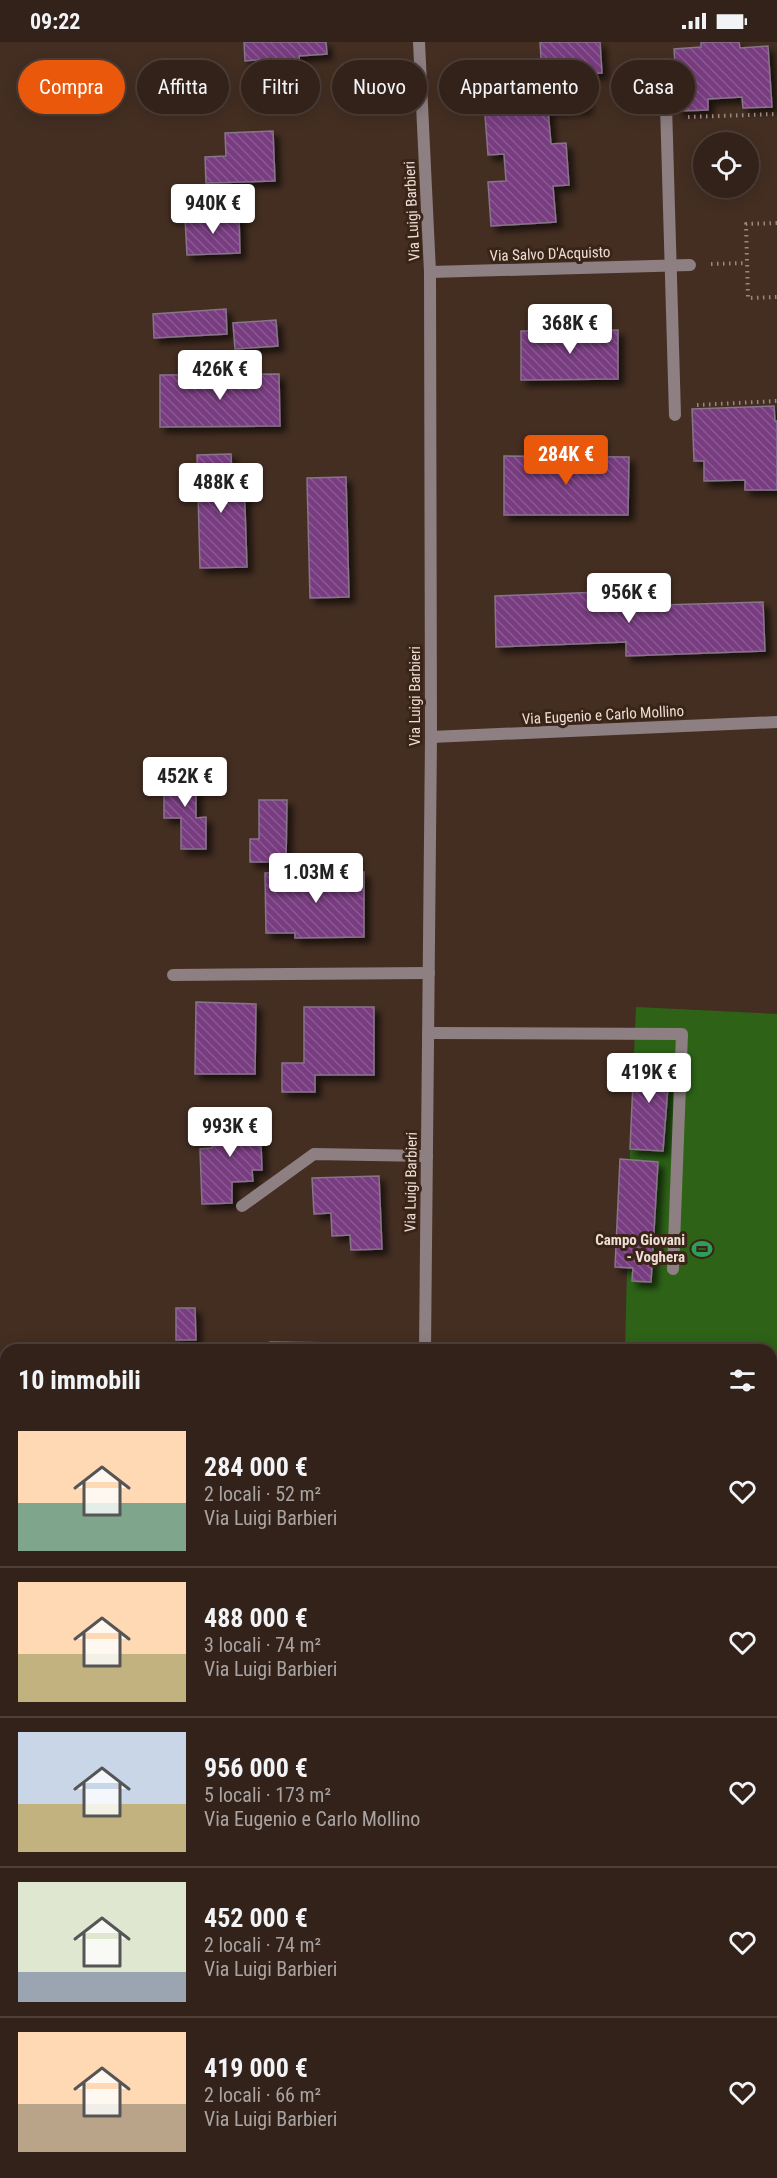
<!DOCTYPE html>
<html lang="it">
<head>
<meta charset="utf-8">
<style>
  :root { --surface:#33221a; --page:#3e2f27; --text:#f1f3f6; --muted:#a9a4a2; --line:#4e3f39; --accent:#ea580c }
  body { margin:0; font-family:"Roboto Condensed",sans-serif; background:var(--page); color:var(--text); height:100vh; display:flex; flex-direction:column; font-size:22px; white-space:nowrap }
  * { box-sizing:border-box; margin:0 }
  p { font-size:20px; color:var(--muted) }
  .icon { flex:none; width:33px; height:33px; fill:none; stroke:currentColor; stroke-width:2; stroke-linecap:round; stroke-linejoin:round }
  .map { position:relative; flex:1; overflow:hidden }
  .side { position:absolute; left:0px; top:1302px; width:777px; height:834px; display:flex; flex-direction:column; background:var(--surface); border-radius:18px 18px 0 0; box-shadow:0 3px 15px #0003,0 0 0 2px var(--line) }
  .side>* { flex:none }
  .guide { position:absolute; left:18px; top:18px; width:741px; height:54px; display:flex; gap:12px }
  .tools { position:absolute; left:693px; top:90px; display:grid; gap:12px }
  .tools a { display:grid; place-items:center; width:66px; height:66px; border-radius:50%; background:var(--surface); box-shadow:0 3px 15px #0003,0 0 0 2px var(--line); font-size:30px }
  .price { position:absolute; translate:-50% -51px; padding:0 14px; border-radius:6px; background:#fff; color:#222; font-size:20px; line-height:39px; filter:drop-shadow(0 2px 3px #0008) }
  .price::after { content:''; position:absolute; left:50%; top:36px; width:18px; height:14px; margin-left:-9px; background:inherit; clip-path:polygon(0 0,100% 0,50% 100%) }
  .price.on { background:var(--accent); color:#fff }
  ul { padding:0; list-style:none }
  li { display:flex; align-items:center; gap:18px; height:150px; padding:0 18px }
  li+li { border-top:2px solid var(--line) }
  li span { display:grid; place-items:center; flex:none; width:168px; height:120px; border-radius:0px; color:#555 }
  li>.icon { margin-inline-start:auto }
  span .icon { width:72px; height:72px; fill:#fffc; stroke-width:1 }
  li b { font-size:26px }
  h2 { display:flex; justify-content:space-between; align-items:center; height:72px; padding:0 18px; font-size:26px }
  .pill { padding:0 21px; border-radius:27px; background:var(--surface); box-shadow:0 3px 15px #0003,0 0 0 2px var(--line); font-size:21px; line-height:54px }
  .pill.on { background:var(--accent); color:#fff }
  .status { display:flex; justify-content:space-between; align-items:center; height:42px; padding:0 30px; background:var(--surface); direction:ltr }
  .status svg { height:16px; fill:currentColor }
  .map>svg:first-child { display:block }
  .green { fill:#2d6217 }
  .building { fill:url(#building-back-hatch); stroke:#877489; stroke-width:1.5; filter:url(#shadow) }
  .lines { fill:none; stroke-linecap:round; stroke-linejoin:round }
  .path { stroke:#9a887e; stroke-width:4; stroke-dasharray:1.5 4.5; stroke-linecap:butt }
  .service { stroke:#8d7f82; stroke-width:12 }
  .minor { stroke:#8d7f82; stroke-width:12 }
  .labels { text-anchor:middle; stroke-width:6; stroke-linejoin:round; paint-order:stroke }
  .street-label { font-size:15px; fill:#ecddd5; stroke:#3a2418 }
  .poi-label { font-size:15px; font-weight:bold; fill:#ecddd5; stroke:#3a2418; text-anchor:end }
</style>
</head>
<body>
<div class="status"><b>09:22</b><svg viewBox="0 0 49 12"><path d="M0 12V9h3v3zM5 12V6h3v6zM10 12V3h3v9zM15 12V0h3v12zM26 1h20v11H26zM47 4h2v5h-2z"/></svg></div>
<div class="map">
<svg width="777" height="2136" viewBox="0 0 777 2136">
  <defs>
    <pattern id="building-back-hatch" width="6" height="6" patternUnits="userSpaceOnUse" patternTransform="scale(1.5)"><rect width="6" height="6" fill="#783c80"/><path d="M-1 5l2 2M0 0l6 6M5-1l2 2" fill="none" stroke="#8b5891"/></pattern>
    <filter id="shadow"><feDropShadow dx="5.5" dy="5.5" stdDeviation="3" flood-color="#0009"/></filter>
  </defs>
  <rect width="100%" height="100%" fill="#442e22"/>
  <!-- green -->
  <path class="green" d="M636,965L777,972V1499H771V1308H625L630,1107Z"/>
  <!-- building -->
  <g class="building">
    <path d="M244,0H326L327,12L299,14L300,24L268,26L267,17L245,19Z"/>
    <path d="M540,0H600L602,31L584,32L586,66L548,68L551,102L566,101L569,143L553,144L556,180L491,184L488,140L506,139L504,112L488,113L485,73L525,71L523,36L542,34Z"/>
    <path d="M701,0H739L740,6L768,4L772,65L743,66L742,55L708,57V68L678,69L674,7L701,5Z"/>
    <path d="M273,89L275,139L206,141L205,115L226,114L225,91Z"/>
    <path d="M239,174L240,211L187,213L185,176Z"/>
    <path d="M226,267L227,292L154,296L153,272Z"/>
    <path d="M276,278L278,304L235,307L233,281Z"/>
    <path d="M618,288V337L521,338V289Z"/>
    <path d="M279,332L280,384L160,385V333Z"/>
    <path d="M774,364L775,379H777V448H745V438L704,439V419H694L692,367Z"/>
    <path d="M231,412L232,437H244L247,525L200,526L197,413Z"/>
    <path d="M504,414L629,415L628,473H504Z"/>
    <path d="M346,435L349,555L310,556L307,436Z"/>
    <path d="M628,549V564L763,560L765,609L626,614V600L496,605L495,554Z"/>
    <path d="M164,729H196V776L206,775V807H181V776H164Z"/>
    <path d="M259,758H287L286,820H250V797H259Z"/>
    <path d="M364,830V895L295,896V891H266L265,831Z"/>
    <path d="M196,960L256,962L255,1032H195Z"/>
    <path d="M304,965H374V1033H315V1050H282V1021H304Z"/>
    <path d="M634,1017L670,1019L663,1109L630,1107Z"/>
    <path d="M260,1076L262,1128H252L253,1139L232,1140V1161L202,1162L200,1107L212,1106L211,1077Z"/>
    <path d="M620,1117L658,1120L651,1240L632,1239L633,1226L615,1225Z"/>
    <path d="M379,1134L382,1207L351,1208L350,1193L332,1194L331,1171L314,1172L312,1136Z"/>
    <path d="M176,1266H195L196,1298H176Z"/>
    <path d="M270,1300L339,1301V1308H270Z"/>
    <rect x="771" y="1720" width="6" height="74"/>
    <path d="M22,2130H94L93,2136H96H22Z"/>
    <path d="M180,2130H220V2136H179Z"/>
    <path d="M265,2130H315L332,2132L331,2136H264Z"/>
    <rect x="493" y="2130" width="66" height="3"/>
  </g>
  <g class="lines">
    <!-- path -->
    <g class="path">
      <path d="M688,75L777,72"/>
      <path d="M777,181L746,182L748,256L777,255"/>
      <path d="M711,222L747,221"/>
      <path d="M697,363L777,359"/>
      <path d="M459,2136V2130"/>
    </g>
    <!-- service -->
    <g class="service">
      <path d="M666,63L675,373"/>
      <path d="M173,933L429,931"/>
      <path d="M428,991L682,992L673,1227"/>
      <path d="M242,1164L314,1112L427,1114"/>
      <path d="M771,1464H777"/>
      <path d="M0,2040L6,1960"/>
      <path d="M5,2136L6,2113"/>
      <path d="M127,2136V2130"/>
      <path d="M254,2136V2130"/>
    </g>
    <!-- minor -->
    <g class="minor">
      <path d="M419,0L430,230L431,695L425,1308"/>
      <path d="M430,230L690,223"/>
      <path d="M431,695L777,680"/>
      <path d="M771,1508H777"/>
      <path d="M771,1845H777"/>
      <path d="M0,2059H6"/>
      <path d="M388,2130V2136"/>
      <path d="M760,2136V2130"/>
    </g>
  </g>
  <!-- icons -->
  <defs>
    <g id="stadium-bare" transform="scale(1.62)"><path d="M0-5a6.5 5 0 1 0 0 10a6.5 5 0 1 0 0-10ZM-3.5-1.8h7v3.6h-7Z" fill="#2e9e5b" stroke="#3a2418" stroke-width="2.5" paint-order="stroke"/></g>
  </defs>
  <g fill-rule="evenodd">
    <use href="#stadium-bare" x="702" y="1207"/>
  </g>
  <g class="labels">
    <!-- street labels -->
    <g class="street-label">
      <text transform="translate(412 169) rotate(-93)" y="5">Via Luigi Barbieri</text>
      <text transform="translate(550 212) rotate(-2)" y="5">Via Salvo D'Acquisto</text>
      <text transform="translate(415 654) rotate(-90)" y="5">Via Luigi Barbieri</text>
      <text transform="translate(603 673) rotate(-3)" y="5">Via Eugenio e Carlo Mollino</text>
      <text transform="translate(411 1140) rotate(-89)" y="5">Via Luigi Barbieri</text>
    </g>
    <!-- poi labels -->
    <g class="poi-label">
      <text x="685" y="1203">Campo Giovani<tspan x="685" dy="17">- Voghera</tspan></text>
    </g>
  </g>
</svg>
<div class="tools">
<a><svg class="icon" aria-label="locate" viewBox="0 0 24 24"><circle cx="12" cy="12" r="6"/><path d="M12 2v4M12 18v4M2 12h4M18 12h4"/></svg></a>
</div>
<b class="price" style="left:213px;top:193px">940K €</b>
<b class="price" style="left:570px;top:313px">368K €</b>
<b class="price" style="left:220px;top:359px">426K €</b>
<b class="price on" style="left:566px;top:444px">284K €</b>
<b class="price" style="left:221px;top:472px">488K €</b>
<b class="price" style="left:629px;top:582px">956K €</b>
<b class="price" style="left:185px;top:766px">452K €</b>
<b class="price" style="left:316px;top:862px">1.03M €</b>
<b class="price" style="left:649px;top:1062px">419K €</b>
<b class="price" style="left:230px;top:1116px">993K €</b>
<div class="guide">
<a class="pill on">Compra</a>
<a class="pill">Affitta</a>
<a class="pill">Filtri</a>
<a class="pill">Nuovo</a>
<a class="pill">Appartamento</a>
<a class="pill">Casa</a>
</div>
<section class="side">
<h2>10 immobili<svg class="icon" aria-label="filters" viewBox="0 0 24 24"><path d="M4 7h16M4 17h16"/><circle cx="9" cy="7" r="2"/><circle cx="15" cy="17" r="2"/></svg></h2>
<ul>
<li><span style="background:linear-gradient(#ffd9b3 60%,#7fa58c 0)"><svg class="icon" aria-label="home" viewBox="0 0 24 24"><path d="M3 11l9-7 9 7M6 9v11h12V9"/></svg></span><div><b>284 000 €</b><p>2 locali · 52 m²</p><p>Via Luigi Barbieri</p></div><svg class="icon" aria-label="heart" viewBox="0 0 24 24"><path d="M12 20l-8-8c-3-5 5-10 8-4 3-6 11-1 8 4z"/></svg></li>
<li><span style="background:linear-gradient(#ffd9b3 60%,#c2b280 0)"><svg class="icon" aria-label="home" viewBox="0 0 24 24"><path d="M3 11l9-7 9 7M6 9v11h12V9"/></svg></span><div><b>488 000 €</b><p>3 locali · 74 m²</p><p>Via Luigi Barbieri</p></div><svg class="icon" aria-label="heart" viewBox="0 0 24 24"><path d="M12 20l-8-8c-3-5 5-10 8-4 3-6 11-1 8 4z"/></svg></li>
<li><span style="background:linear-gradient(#c9d6e8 60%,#c2b280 0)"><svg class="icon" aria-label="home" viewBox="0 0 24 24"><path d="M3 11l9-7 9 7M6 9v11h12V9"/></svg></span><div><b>956 000 €</b><p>5 locali · 173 m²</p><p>Via Eugenio e Carlo Mollino</p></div><svg class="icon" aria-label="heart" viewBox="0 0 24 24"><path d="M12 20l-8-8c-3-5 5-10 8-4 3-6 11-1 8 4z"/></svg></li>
<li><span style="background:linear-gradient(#dfe7d0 75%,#9aa5b1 0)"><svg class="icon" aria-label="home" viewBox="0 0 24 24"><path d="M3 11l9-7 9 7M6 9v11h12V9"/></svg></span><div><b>452 000 €</b><p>2 locali · 74 m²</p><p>Via Luigi Barbieri</p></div><svg class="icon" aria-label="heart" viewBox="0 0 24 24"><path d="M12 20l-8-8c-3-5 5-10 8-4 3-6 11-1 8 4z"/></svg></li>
<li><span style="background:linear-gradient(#ffd9b3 60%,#b9a48a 0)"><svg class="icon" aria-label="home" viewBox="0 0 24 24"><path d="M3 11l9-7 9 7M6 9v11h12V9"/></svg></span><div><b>419 000 €</b><p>2 locali · 66 m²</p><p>Via Luigi Barbieri</p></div><svg class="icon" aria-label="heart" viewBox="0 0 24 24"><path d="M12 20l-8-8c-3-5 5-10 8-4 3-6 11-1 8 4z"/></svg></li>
</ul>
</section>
</div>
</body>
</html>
